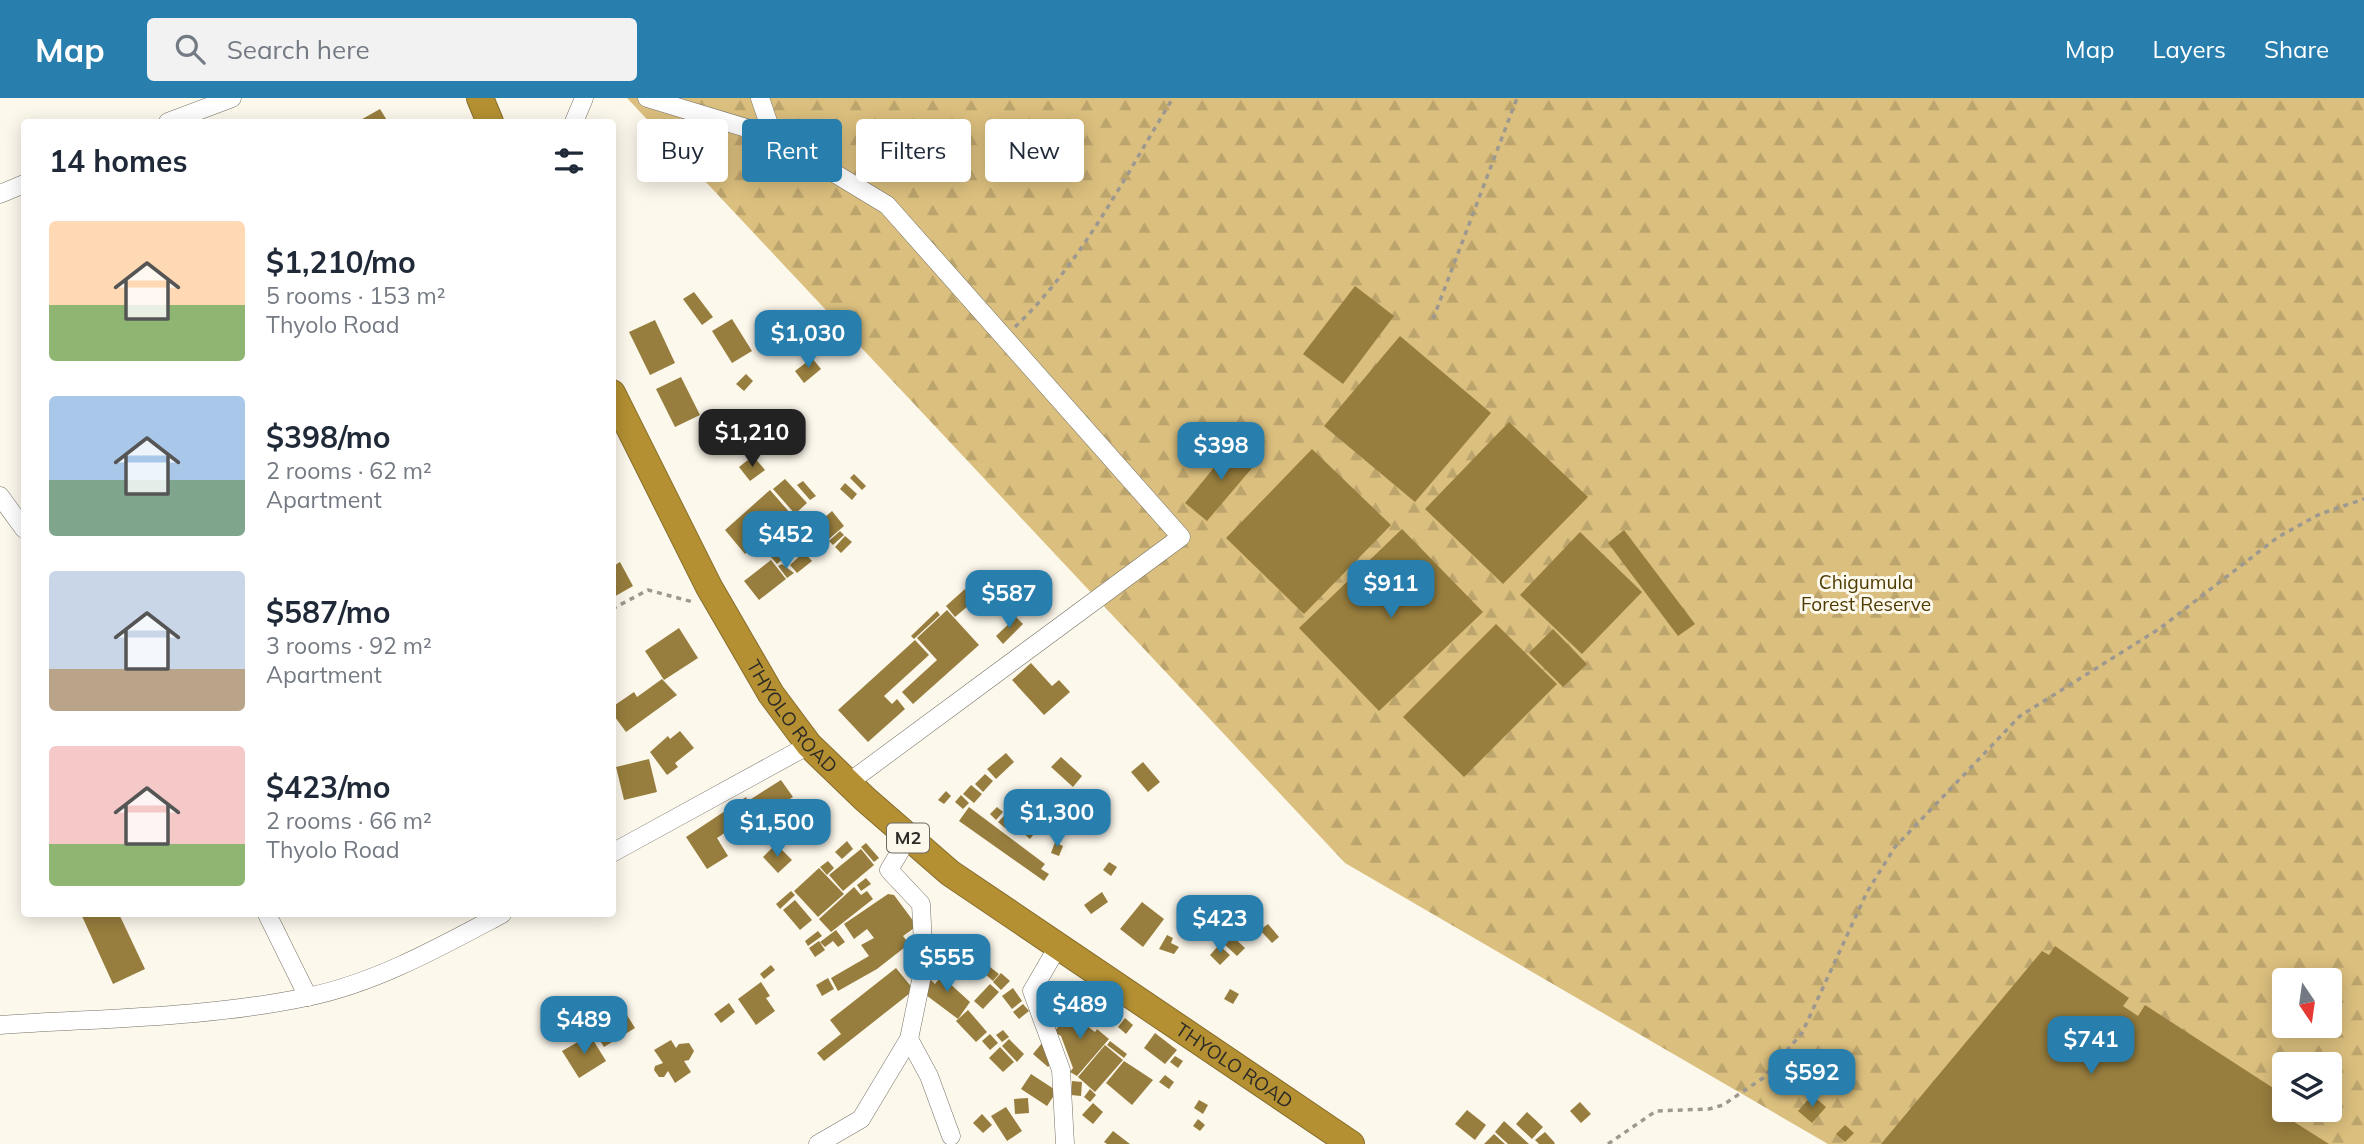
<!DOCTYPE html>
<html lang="en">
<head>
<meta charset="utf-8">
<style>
  :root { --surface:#fff; --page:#f2f2f3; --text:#1f2937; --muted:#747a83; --accent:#287fae }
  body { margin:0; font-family:Mulish,sans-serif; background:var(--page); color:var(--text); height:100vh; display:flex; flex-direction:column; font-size:26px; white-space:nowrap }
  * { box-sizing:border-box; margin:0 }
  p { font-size:23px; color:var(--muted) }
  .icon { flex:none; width:38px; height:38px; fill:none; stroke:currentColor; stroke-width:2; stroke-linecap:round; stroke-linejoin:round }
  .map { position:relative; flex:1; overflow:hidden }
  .details { position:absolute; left:21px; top:21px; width:595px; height:798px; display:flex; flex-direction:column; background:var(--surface); border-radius:7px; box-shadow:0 4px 18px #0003 }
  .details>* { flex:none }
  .guide { position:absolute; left:637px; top:21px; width:665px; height:63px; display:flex; gap:14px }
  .needle { width:46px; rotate:167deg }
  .buttons { position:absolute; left:2272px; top:870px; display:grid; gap:14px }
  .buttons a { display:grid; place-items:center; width:70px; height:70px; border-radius:7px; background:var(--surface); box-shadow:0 4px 18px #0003; font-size:35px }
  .price { position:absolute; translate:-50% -60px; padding:0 16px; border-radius:14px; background:var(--accent); color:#fff; font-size:23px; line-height:46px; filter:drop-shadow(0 2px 4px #0008) }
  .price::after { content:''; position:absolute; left:50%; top:42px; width:21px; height:16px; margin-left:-10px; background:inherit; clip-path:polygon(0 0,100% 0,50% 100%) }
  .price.selected { background:#222; color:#fff }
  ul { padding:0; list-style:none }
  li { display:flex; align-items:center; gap:21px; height:175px; padding:0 28px }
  li span { display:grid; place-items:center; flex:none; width:196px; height:140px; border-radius:7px; color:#555 }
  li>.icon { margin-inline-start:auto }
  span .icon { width:84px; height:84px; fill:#fffc; stroke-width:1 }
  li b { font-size:30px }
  h2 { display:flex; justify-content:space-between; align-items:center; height:84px; padding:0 28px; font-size:30px }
  .chip { padding:0 24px; border-radius:7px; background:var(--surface); box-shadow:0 4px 18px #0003; font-size:24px; line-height:63px }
  .chip.selected { background:var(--accent); color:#fff }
  header { display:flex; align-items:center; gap:42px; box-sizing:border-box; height:98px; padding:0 35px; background:var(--accent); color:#fff }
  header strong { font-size:33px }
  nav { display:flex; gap:38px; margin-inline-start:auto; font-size:24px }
  .search { width:490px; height:63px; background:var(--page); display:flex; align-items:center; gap:18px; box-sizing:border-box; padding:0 24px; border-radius:7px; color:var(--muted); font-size:26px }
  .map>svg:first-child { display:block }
  .forest { fill:url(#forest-firs); fill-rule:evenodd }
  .building { fill:#987e3e }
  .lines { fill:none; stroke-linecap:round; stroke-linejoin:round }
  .minor-casing { stroke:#767267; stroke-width:19 }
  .highway-casing { stroke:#856d2e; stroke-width:28 }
  .path { stroke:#9d9991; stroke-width:3.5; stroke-dasharray:5 5; stroke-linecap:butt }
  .minor { stroke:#fff; stroke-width:18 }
  .highway { stroke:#b49032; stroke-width:26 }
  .labels { text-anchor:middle; stroke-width:6; stroke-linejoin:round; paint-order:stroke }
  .shield { fill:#fdf8ec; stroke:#6b6862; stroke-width:2 }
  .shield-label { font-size:18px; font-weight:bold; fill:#2d2b27 }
  .park-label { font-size:19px; fill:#4e3b04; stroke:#fdf8ec }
  .street-label { font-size:19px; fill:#2d2b27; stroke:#fdf8ec }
</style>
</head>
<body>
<header>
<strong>Map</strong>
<div class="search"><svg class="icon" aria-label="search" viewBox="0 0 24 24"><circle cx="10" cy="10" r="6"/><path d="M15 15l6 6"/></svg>Search here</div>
<nav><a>Map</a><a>Layers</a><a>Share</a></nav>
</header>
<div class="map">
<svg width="2364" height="1046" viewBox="0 0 2364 1046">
  <defs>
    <pattern id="forest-firs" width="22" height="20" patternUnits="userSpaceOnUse" patternTransform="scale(1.75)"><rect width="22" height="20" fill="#dbbf7e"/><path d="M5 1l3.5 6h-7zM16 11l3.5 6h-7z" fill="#bca46d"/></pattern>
  </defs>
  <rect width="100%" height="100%" fill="#fdf8ec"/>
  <!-- forest -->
  <path class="forest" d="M627,0H2364V1046H1828L1345,765ZM2284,882H2329V928H2284ZM2284,966H2329V1012H2284Z"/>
  <!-- building -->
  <g class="building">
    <path d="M380,11L388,24H357Z"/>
    <path d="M1355,188L1394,218L1343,286L1303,256Z"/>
    <path d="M694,194L713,219L702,227L683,201Z"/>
    <path d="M732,221L752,253L732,265L712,233Z"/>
    <path d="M655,222L675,265L650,277L629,234Z"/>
    <path d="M1400,238L1491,315L1415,404L1324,328Z"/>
    <path d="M812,260L821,271L804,285L795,273Z"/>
    <path d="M746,276L753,283L744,293L736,286Z"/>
    <path d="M681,279L700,317L675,329L656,291Z"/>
    <path d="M778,311L800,336L784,350L761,325Z"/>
    <path d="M1509,324L1588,399L1503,486L1425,411Z"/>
    <path d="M1235,344L1258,363L1207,423L1185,405Z"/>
    <path d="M1312,351L1391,427L1304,516L1226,440Z"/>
    <path d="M753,358L765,372L750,383L739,369Z"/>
    <path d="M854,376L866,388L862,392L850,380Z"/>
    <path d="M785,381L807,405L795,416L773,391Z"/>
    <path d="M803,383L816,398L810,402L797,387Z"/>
    <path d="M845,385L857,396L852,402L840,391Z"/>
    <path d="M770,392L791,416L745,456L725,432Z"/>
    <path d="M832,413L844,428L815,453L802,439Z"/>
    <path d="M1402,431L1483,514L1379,613L1299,530Z"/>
    <path d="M1624,432L1695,526L1678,538L1608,445Z"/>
    <path d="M840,433L844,437L833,447L829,443Z"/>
    <path d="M1580,434L1642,494L1582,556L1520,497Z"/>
    <path d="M795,436L800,442L794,447L796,449L777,466L770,458Z"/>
    <path d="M845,438L852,444L841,455L835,449Z"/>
    <path d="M804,454L812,463L797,475L790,467Z"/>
    <path d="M771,462L786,481L759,502L744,483Z"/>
    <path d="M620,464L633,488L612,500V469Z"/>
    <path d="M782,466L794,475L787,480L778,468Z"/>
    <path d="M976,484L983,491L976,498L969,490Z"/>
    <path d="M965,491L975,502L955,519L946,508Z"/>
    <path d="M984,493L1001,510L993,518L977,501Z"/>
    <path d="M947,512L979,547L913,606L902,594L937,562L917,540Z"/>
    <path d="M937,513L940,517L914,541L911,538Z"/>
    <path d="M1016,519L1023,526L1003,546L996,538Z"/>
    <path d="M1496,526L1557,586L1464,679L1403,619Z"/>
    <path d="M679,530L698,560L664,582L645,553Z"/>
    <path d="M1553,531L1587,566L1563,589L1529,555Z"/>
    <path d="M915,542L929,557L884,598L892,606L897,601L905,611L868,644L838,612Z"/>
    <path d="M1031,565L1052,588L1059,582L1070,594L1044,617L1012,582Z"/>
    <path d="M662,581L677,597L626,634L612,615V609L634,594L637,599Z"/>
    <path d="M680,633L694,650L675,665L678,669L667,677L650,654L668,638L670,641Z"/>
    <path d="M1006,655L1014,664L996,681L987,671Z"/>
    <path d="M1061,659L1082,678L1073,689L1051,669Z"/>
    <path d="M649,661L657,694L624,702L616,669Z"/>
    <path d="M1143,664L1160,684L1148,694L1131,674Z"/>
    <path d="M985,676L993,683L983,694L975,686Z"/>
    <path d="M781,682L793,699L754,724L747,713L739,718L743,723L717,740L728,758L707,771L686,739L746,699L748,703Z"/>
    <path d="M971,687L982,696L974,705L963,696Z"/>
    <path d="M946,693L951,698L944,706L938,702Z"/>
    <path d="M961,697L969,705L963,711L955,704Z"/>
    <path d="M1025,708L1032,714L1026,721L1019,714Z"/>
    <path d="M969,709L1045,766L1041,771L1049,776L1044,783L959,723Z"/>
    <path d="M997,709L1003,714L996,722L990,716Z"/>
    <path d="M1088,714L1097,721L1090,729L1081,722Z"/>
    <path d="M1051,716L1059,722L1053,729L1045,723Z"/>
    <path d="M1005,717L1011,723L1005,730L998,724Z"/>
    <path d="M1035,717L1043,723L1037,730L1030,724Z"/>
    <path d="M1013,724L1021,731L1015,737L1007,730Z"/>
    <path d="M1029,726L1037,732L1030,741L1023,735Z"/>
    <path d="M847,743L853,751L842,761L835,754Z"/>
    <path d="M1055,744L1063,748L1059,758L1051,755Z"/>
    <path d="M866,745L879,760L874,764L861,749Z"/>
    <path d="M776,746L792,762L778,775L763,759Z"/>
    <path d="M861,751L874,767L843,793L829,777Z"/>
    <path d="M828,763L834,770L827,777L820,769Z"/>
    <path d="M1109,764L1117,769L1111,778L1103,772Z"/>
    <path d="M819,770L844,796L818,819L794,793Z"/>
    <path d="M866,780L871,786L861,793L857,787Z"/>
    <path d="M854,789L861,797L867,793L873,801L831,834L819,821Z"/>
    <path d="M791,793L795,797L780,811L776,806Z"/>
    <path d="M1102,794L1108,804L1091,816L1084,807Z"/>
    <path d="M888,796L894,797L917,828L903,838L909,846L877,871L838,893L831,880L869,858L861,847L874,840L867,831L854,841L844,826Z"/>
    <path d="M795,802L812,822L800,832L783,812Z"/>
    <path d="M1142,804L1164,821L1143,849L1120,831Z"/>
    <path d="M81,816H119L145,871L113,886Z"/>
    <path d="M1268,826L1279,839L1272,845L1260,832Z"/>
    <path d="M836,832L845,844L838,849L833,843L825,849L820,844Z"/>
    <path d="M818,833L822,838L808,848L805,843Z"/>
    <path d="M1229,835L1245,850L1237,858L1221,843Z"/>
    <path d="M1167,837L1173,840L1171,845L1179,849L1174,856L1159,851Z"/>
    <path d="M819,843L825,852L815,859L809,850Z"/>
    <path d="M966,847L990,865L979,878L956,860Z"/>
    <path d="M1219,847L1230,857L1220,867L1210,857Z"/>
    <path d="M2055,848L2129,900L2123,908L2138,918L2145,907L2284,997V1012H2289L2285,1018L2329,1046H1881L2042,853L2049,857Z"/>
    <path d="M771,867L775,872L764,881L760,876Z"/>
    <path d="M950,867L956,871L947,883L970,904L958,921L922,894L931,882L935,886Z"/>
    <path d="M990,869L999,876L993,883L985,876Z"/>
    <path d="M896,870L914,892L824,963L817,955L841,936L830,922Z"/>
    <path d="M1001,875L1010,883L1001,892L993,884Z"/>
    <path d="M828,880L834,891L822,898L816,887Z"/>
    <path d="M761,884L770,898L766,900L775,913L756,927L738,901Z"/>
    <path d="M990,886L999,894L983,911L974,903Z"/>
    <path d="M1049,886L1057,892L1044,909L1041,898Z"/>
    <path d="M1013,890L1022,903L1012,911L1002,898Z"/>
    <path d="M1230,891L1239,896L1233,906L1224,901Z"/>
    <path d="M1058,894L1066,899L1060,906L1053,901Z"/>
    <path d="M1067,902L1072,907L1064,915L1059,911Z"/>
    <path d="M1054,903L1059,908L1051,919L1045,914Z"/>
    <path d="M729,905L735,914L721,925L714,916Z"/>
    <path d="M1023,906L1029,913L1019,921L1013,914Z"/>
    <path d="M622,909L635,930L604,949L590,927L595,925L597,928L605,923L603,920Z"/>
    <path d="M1072,911L1089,925L1087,928L1095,934L1097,931L1109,941L1077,978L1070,974L1073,970L1061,938L1054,934Z"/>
    <path d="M968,912L987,934L976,944L956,923Z"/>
    <path d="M1125,920L1133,927L1126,936L1118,929Z"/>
    <path d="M1003,932L1009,939L1002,944L996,937Z"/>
    <path d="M1155,935L1177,952L1165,966L1144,950Z"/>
    <path d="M990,936L998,945L990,952L982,943Z"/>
    <path d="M590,937L606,963L579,980L562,953Z"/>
    <path d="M1009,941L1024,956L1017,964L1002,948Z"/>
    <path d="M671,942L676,950L679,946L689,945L694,953L689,962L684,963L691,974L675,985L668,973L664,979H659L654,972L655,968L663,965L654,952Z"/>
    <path d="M1110,943L1127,956L1124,960L1107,947Z"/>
    <path d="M1042,945L1057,959L1048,969L1033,956Z"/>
    <path d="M1105,947L1123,962L1095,994L1078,979Z"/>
    <path d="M1000,949L1014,964L1003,974L989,960Z"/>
    <path d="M1175,958L1183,963L1178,970L1170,964Z"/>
    <path d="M1124,963L1153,982L1132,1007L1106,985Z"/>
    <path d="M1031,976L1057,993L1047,1008L1021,991Z"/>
    <path d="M1165,977L1174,984L1169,991L1159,984Z"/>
    <path d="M1072,983L1082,984L1081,998L1071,997Z"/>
    <path d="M1090,991L1096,997L1090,1004L1084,999Z"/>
    <path d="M1812,997L1826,1009L1812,1025L1798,1013Z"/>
    <path d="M1028,1000L1029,1015L1015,1016L1014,1001Z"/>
    <path d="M1199,1002L1208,1007L1203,1016L1194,1010Z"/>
    <path d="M1580,1004L1591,1016L1581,1025L1570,1013Z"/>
    <path d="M1093,1005L1103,1014L1093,1026L1082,1017Z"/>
    <path d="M1006,1009L1022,1033L1007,1043L991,1018Z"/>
    <path d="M1467,1012L1486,1027L1475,1042L1455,1026Z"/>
    <path d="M1527,1014L1543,1029L1532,1041L1516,1026Z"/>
    <path d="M982,1016L992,1027L983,1035L973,1025Z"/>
    <path d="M1198,1021L1205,1027L1200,1033L1193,1028Z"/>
    <path d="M1504,1023L1529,1046H1508L1495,1034Z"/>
    <path d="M1845,1027L1854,1035L1845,1044L1836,1036Z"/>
    <path d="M1113,1033L1130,1046H1107L1104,1044Z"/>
    <path d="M1545,1034L1555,1045L1554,1046H1539L1535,1042Z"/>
    <path d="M1494,1036L1505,1046H1484Z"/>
  </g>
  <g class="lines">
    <!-- minor casing -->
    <g class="minor-casing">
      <g id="minor">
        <path d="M647,0L773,38L760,0"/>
        <path d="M168,24L232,0"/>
        <path d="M574,24L584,0"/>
        <path d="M773,38L887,107L1181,439L848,685"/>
        <path d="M0,96L24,86"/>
        <path d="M0,398L24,431"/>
        <path d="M612,755L809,647"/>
        <path d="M267,816L308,899"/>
        <path d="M1057,850L1032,893L1061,972L1065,1046"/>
        <path d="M0,927C102,920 207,920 307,899C376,885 440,849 502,816"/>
        <path d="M909,941L929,978L951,1038"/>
        <path d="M818,1046L861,1021L909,941L924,868L921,806L889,772L908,740"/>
      </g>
    </g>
    <!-- highway casing -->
    <g class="highway-casing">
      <g id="highway">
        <path d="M480,0L490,24"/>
        <path id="s1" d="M612,295L709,489L771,596L809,647L865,701L950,775L1351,1046"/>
      </g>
    </g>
    <!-- path -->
    <g class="path">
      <path d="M1433,221L1517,0"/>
      <path d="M1015,229C1082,165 1125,78 1173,0"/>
      <path d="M612,511L648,492L693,504"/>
      <path d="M1608,1046L1656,1013L1709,1011L1723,1007L1763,980L1802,935L1867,794L1895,749L2020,618L2159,531L2278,439L2320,416L2364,401"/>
    </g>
    <!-- minor -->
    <use href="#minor" class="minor"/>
    <!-- highway -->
    <use href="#highway" class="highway"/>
  </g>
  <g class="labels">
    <!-- shield labels -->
    <rect class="shield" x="887" y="725.5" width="42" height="29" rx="5"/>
    <g class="shield-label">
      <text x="908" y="746">M2</text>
    </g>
    <!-- park labels -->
    <g class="park-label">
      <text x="1866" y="491">Chigumula<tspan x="1866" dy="22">Forest Reserve</tspan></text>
    </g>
    <!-- street labels -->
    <g class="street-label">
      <text dy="7" stroke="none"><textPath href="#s1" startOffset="371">THYOLO ROAD</textPath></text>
      <text dy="7" stroke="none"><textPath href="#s1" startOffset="938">THYOLO ROAD</textPath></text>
    </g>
  </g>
</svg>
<div class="buttons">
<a><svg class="needle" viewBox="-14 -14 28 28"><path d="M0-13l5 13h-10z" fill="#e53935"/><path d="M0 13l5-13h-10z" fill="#747a83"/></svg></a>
<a><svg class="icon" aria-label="layers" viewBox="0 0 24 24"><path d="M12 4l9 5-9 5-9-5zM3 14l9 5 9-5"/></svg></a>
</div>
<b class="price" style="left:808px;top:272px">$1,030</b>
<b class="price selected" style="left:752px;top:371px">$1,210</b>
<b class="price" style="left:1221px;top:384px">$398</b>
<b class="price" style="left:786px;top:473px">$452</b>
<b class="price" style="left:1391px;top:522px">$911</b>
<b class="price" style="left:1009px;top:532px">$587</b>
<b class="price" style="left:1057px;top:751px">$1,300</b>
<b class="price" style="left:777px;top:761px">$1,500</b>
<b class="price" style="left:1220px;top:857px">$423</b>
<b class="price" style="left:947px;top:896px">$555</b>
<b class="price" style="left:1080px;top:943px">$489</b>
<b class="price" style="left:584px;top:958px">$489</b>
<b class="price" style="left:2091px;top:978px">$741</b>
<b class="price" style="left:1812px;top:1011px">$592</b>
<div class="guide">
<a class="chip">Buy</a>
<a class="chip selected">Rent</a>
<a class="chip">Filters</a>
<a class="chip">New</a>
</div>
<section class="details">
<h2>14 homes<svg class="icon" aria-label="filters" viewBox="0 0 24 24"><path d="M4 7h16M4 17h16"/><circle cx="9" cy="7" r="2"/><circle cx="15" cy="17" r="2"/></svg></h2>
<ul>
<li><span style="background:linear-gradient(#ffd9b3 60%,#8fb573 0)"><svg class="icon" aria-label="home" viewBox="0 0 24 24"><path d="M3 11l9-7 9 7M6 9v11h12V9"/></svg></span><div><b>$1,210/mo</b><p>5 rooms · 153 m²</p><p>Thyolo Road</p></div></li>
<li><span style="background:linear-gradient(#a9c7e8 60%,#7fa58c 0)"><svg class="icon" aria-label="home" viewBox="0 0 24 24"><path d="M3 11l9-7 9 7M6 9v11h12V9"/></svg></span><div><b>$398/mo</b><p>2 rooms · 62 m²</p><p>Apartment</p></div></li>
<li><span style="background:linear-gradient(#c9d6e8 70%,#b9a48a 0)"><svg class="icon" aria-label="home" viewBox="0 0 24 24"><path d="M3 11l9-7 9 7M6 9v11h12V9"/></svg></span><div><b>$587/mo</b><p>3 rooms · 92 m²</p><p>Apartment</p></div></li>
<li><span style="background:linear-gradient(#f6c9c9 70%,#8fb573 0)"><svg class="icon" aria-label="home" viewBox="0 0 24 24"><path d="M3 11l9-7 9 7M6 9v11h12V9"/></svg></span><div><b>$423/mo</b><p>2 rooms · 66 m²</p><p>Thyolo Road</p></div></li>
</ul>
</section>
</div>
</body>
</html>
